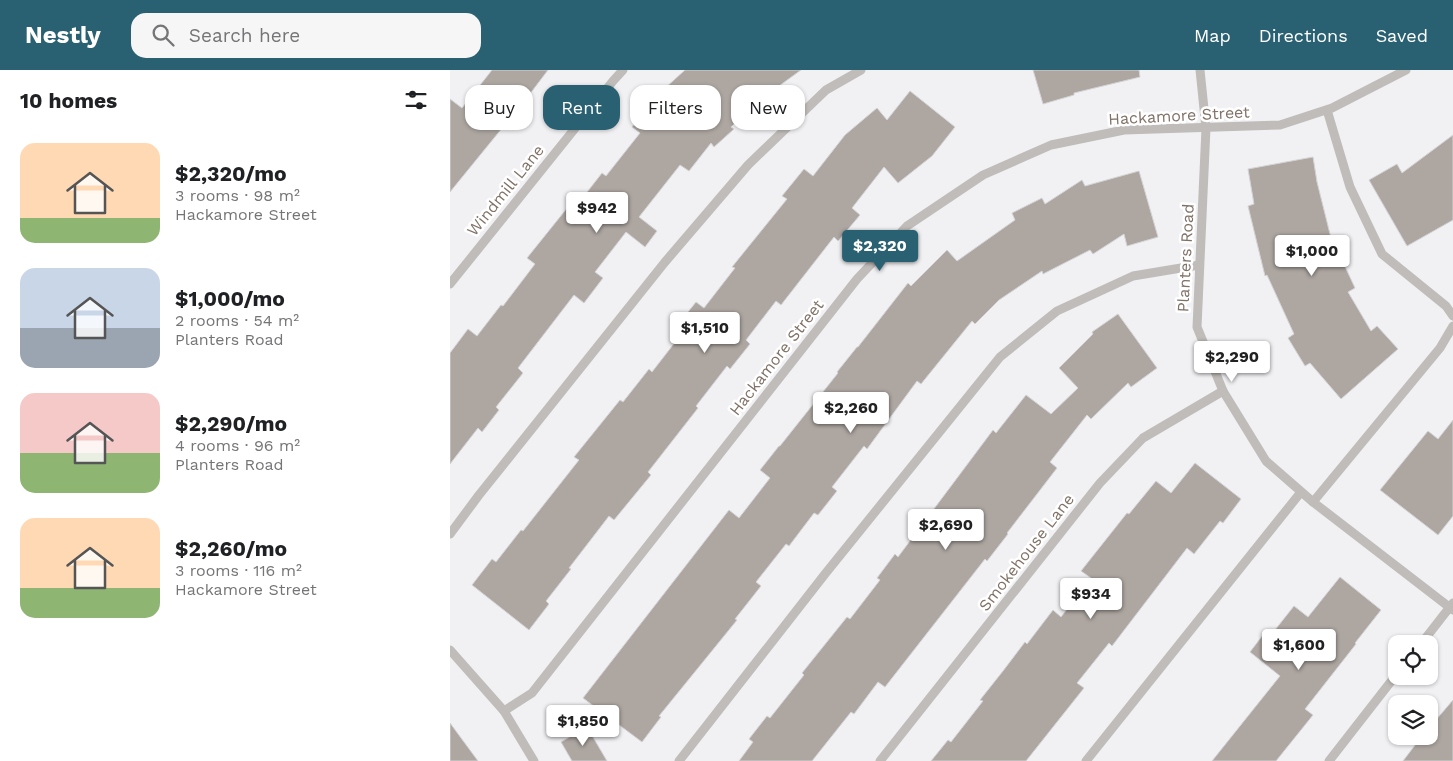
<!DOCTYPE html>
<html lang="en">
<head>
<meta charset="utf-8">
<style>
  :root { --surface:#fff; --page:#f6f6f6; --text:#202124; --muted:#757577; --accent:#296072 }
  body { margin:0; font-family:"Work Sans",sans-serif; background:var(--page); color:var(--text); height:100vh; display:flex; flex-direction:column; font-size:19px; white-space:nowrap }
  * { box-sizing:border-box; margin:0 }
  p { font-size:16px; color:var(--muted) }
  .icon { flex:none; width:28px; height:28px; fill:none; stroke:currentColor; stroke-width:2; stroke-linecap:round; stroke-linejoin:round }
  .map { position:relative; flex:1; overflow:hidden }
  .panel { display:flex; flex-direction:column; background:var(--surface); width:450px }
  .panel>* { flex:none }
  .top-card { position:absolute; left:15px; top:15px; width:475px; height:45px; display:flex; gap:10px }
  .controls { position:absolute; left:938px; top:565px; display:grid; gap:10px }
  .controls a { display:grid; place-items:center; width:50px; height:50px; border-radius:10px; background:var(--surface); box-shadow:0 1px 4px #0004; font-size:25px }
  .price { position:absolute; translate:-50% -42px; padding:0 11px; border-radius:5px; background:#fff; color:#222; font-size:16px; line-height:32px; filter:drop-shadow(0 1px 2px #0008) }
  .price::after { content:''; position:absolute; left:50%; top:30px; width:15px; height:11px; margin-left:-8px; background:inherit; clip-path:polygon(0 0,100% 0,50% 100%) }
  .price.active { background:var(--accent); color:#fff }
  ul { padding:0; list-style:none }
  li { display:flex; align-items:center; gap:15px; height:125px; padding:0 20px }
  li span { display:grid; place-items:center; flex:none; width:140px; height:100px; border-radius:15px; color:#555 }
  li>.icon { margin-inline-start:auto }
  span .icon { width:60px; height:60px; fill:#fffc; stroke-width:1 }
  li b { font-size:21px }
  h2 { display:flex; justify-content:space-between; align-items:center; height:60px; padding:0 20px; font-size:21px }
  .pill { padding:0 18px; border-radius:15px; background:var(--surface); box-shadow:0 1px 4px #0004; font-size:18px; line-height:45px }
  .pill.active { background:var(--accent); color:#fff }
  header { display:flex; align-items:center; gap:30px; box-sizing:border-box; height:70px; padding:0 25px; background:var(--accent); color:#fff }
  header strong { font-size:24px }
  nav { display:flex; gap:28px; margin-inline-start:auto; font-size:18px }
  .search { width:350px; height:45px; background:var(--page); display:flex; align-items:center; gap:12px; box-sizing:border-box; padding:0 18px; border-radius:15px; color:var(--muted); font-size:19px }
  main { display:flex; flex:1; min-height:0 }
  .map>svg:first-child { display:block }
  .building { fill:#ada6a1; stroke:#d3d3d5 }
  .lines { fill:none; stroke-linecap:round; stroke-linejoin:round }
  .minor { stroke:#c0bcb9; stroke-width:9 }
  .labels { text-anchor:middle; stroke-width:5; stroke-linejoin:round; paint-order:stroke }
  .street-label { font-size:16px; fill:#7f7166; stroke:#fff }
</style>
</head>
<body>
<header>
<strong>Nestly</strong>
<div class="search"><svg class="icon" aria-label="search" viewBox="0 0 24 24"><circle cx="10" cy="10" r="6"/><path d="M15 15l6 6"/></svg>Search here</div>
<nav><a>Map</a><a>Directions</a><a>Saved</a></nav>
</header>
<main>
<section class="panel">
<h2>10 homes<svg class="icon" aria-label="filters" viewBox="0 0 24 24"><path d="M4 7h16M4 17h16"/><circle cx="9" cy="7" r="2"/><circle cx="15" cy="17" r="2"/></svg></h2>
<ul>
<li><span style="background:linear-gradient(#ffd9b3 75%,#8fb573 0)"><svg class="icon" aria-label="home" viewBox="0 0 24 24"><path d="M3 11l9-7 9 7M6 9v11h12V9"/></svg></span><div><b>$2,320/mo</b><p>3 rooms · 98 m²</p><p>Hackamore Street</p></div></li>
<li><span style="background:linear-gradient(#c9d6e8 60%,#9aa5b1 0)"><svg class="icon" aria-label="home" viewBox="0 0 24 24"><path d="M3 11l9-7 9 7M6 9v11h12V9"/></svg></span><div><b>$1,000/mo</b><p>2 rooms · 54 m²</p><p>Planters Road</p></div></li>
<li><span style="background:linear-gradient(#f6c9c9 60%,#8fb573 0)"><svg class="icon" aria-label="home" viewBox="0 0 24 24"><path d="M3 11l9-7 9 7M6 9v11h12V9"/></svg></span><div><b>$2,290/mo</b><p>4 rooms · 96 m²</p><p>Planters Road</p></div></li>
<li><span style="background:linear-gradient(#ffd9b3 70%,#8fb573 0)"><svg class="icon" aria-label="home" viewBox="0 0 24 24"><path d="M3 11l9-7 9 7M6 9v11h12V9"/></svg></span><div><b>$2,260/mo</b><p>3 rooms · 116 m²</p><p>Hackamore Street</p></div></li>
</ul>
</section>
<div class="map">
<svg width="1003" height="691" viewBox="0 0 1003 691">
  <rect width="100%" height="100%" fill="#f1f1f4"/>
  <!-- building -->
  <g class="building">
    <path d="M42,0H98L73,33L76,35L57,60L53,57L0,122V29L12,38Z"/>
    <path d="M235,0H351L307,32L281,57L284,59L264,77L261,73L239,101L230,95L189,147L207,161L195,177L176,162L145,202L153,208L134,233L124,225L68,298L73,303L46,337L49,340L32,362L28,358L0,394V283L18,259L27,266L51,235L53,236L85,194L77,188L122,132L127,135L152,103L156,106L190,63L182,57L203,29Z"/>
    <path d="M583,0H689L690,7L624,23V25L593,34Z"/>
    <path d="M460,21L505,57L482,86L448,113L434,97L402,138L410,145L388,171L384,167L331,235L326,231L296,270L300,274L280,299L277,296L246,336L248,338L198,402L201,405L164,450L159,446L119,498L121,499L96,531L99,534L79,560L22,515L42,489L46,492L71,460L73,461L129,390L124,387L170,330L173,332L199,299L202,302L233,262L226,257L246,232L254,238L285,198L282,197L337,129L332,126L354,99L363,106L395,65L427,38L437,50Z"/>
    <path d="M1003,65V150L957,176L919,110L947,94L952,103Z"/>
    <path d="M863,87L867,112L887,192L892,190L905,218L898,222L921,261L927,256L948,279L891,329L860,293L855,296L838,268L844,264L817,205L815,206L798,136L804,134L798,99Z"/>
    <path d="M689,101L708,167L677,176L674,164L643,184L640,180L593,204L592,201L549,230L525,254L522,251L471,314L467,311L417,379L414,376L382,417L387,421L368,445L364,443L339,476L336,474L306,512L311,516L285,549L287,550L209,646L211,647L192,672L133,628L279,440L289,448L320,408L310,400L329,376H330L388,303L387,302L407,277H408L458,213L461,216L497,180L507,191L565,150L562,143L592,128L595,134L632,110L635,116Z"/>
    <path d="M668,244L707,298L681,317L678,313L641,349L637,345L600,392L607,398L557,463L558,464L537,491L535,489L435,617L428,612L404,644L401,642L362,691H289L303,672L299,669L317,646L320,648L354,605L352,603L397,547L400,549L430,510L427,508L445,484L448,487L543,360L546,363L576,325L601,344L628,318L609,298L643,264L642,262Z"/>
    <path d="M1003,350V446L988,465L930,420L978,361L988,369Z"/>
    <path d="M745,393L791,429L773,453L770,451L744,484L737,478L662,576L659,573L627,613L634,618L576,691H481L498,670L501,672L533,631L530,630L553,601L575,572L577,574L603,540L611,547L641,508L631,501L677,443L679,444L706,411L721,423Z"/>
    <path d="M890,507L931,540L905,573L906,574L855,639L863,645L826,691H762L830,606L800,582L816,561L821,565L844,536L858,547Z"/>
    <path d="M1003,630V691H953L972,666H979V658Z"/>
    <path d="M0,653L28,691H0Z"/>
    <path d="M137,657L157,691H122L111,672Z"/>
  </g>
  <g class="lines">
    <!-- minor -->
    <g class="minor">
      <path d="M750,0L756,58L747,257L773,321L816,391L863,432L1003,540"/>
      <path d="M877,40L900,117L932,184L996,236L1003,246"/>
      <path d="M0,214L163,11L173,0"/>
      <path d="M863,432L990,278L1003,256"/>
      <path d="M0,464L29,425L215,192L298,95L376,20L411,0"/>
      <path d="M971,574L1003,533"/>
      <path d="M0,580L54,641L84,691"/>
      <path d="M54,641L82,623L407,209L457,156L533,105L601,75L674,60L830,55L882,38L956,0"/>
      <path d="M229,691L375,504L550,287L607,241L683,206L749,195"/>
      <path d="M430,691L650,413L693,368L773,321"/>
      <path d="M636,691L851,422"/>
      <path d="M879,691L946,605"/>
    </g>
  </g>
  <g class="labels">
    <!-- street labels -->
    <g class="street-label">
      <text transform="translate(729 45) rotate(-3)" y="6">Hackamore Street</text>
      <text transform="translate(55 120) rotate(-51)" y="6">Windmill Lane</text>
      <text transform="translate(735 188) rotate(-87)" y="6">Planters Road</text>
      <text transform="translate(326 287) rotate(-52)" y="6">Hackamore Street</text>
      <text transform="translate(576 482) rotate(-52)" y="6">Smokehouse Lane</text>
    </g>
  </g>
</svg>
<div class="controls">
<a><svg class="icon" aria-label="locate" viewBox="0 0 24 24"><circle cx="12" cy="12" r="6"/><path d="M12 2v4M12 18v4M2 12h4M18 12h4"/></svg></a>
<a><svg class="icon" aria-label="layers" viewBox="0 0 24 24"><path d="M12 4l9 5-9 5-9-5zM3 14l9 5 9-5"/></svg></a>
</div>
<b class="price" style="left:147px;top:164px">$942</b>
<b class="price active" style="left:430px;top:202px">$2,320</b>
<b class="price" style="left:862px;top:207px">$1,000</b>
<b class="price" style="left:255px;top:284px">$1,510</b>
<b class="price" style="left:782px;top:313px">$2,290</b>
<b class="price" style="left:401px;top:364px">$2,260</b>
<b class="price" style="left:496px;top:481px">$2,690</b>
<b class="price" style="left:641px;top:550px">$934</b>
<b class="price" style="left:849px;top:601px">$1,600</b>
<b class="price" style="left:133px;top:677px">$1,850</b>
<div class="top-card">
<a class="pill">Buy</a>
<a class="pill active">Rent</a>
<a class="pill">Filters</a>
<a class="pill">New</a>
</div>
</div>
</main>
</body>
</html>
